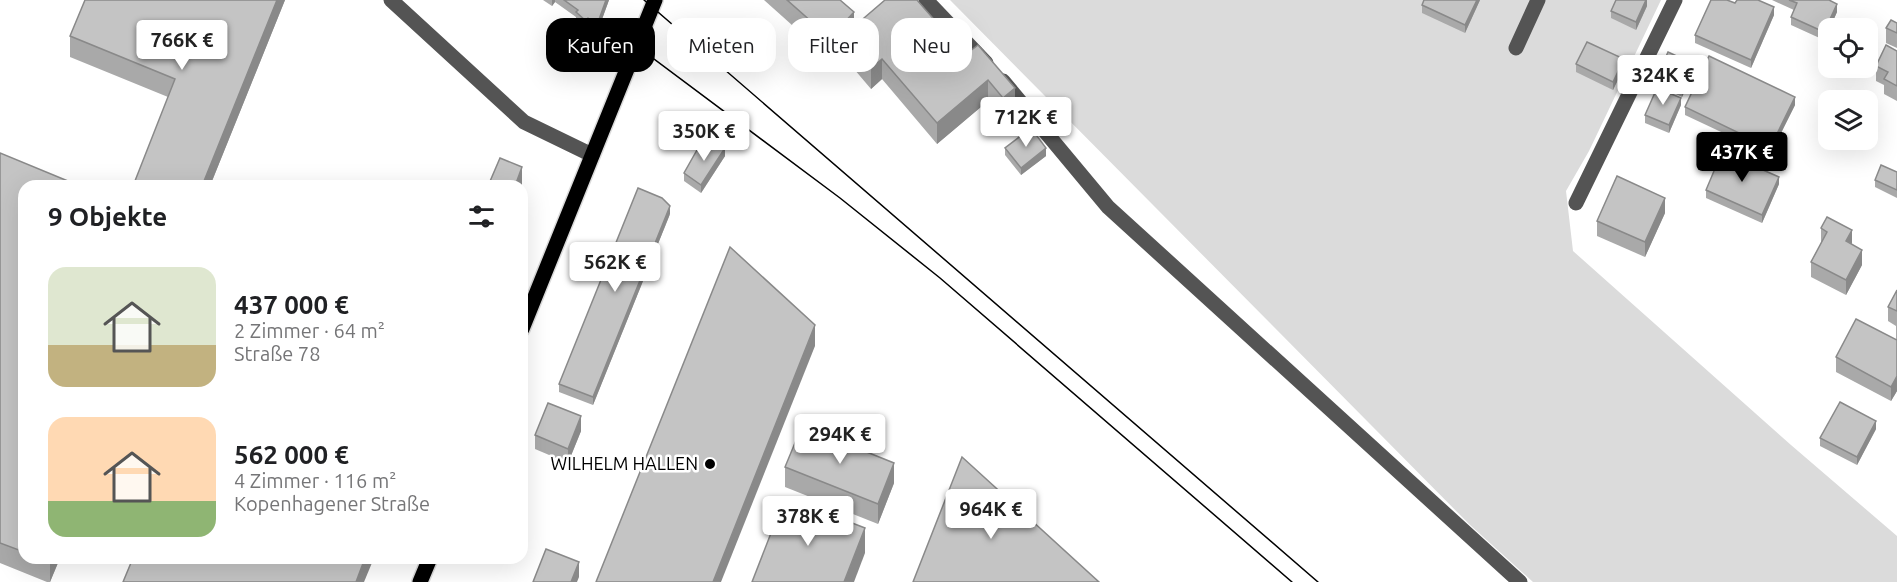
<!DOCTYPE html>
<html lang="de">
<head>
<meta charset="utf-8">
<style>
  :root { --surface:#fff; --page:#f2f2f2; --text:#202124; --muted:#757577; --accent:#000 }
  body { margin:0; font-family:Ubuntu,sans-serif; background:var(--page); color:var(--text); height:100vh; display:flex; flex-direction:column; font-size:22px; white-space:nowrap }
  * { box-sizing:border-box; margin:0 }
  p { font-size:20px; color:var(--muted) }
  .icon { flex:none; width:33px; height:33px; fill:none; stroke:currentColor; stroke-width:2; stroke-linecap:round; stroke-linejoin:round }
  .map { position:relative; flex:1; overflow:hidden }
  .drawer { position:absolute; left:18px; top:180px; width:510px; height:384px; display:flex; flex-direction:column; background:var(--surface); border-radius:18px; box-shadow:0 6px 24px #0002 }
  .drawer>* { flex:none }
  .top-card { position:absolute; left:546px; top:18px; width:570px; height:54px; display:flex; gap:12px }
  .buttons { position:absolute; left:1818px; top:18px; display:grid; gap:12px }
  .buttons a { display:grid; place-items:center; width:60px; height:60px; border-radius:12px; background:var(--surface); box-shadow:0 6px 24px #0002; font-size:30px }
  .price { position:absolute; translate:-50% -51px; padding:0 14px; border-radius:6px; background:#fff; color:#222; font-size:20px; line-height:39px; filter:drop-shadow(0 2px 3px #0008) }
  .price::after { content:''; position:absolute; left:50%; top:36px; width:18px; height:14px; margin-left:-9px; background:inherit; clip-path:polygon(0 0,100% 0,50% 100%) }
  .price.selected { background:var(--accent); color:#fff }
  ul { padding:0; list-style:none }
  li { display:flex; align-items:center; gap:18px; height:150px; padding:0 30px }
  li span { display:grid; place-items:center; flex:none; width:168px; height:120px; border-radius:18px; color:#555 }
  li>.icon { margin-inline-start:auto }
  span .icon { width:72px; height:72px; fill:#fffc; stroke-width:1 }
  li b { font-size:26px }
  h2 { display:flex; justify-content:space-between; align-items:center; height:72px; padding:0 30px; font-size:26px }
  .tag { padding:0 21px; border-radius:18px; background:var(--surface); box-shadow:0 6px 24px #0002; font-size:21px; line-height:54px }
  .tag.selected { background:var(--accent); color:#fff }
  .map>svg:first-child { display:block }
  .green { fill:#dbdbdb }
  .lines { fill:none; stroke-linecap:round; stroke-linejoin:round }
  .major-casing { stroke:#dbdbdb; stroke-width:18 }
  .minor { stroke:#545454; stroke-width:15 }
  .major { stroke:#000; stroke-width:15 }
  .tram { stroke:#000; stroke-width:1.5 }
  .wall { fill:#a9a9a9 }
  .shaded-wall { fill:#898989 }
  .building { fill:#c4c4c4; stroke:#898989; stroke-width:1.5 }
  .poi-dot { fill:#000; stroke:#fff; stroke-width:2 }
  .labels { text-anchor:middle; stroke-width:5; stroke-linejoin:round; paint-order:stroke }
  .poi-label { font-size:18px; fill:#000; stroke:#fff; text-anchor:end }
</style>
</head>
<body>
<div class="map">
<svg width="1897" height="582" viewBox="0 0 1897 582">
  <rect width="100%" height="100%" fill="#fff"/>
  <!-- green -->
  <path class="green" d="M950,0H1661L1589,151L1566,191L1573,251L1791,445L1897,536V582H1533L1469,524Z"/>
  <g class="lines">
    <!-- major casing -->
    <g class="major-casing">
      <g id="major">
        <path d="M522,329L655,0"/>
        <path d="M420,582L430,558"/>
      </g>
    </g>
    <!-- minor -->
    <g class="minor">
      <path d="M391,0L524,122L592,155"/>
      <path d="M926,0L986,63"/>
      <path d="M1516,48L1538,0"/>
      <path d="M1003,81L1108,207L1520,582"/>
      <path d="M1576,203L1675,0"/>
    </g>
    <!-- major -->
    <use href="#major" class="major"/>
    <!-- tram -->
    <g class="tram">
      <path d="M575,0L840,198L940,278L1292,582"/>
      <path d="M644,0L1318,582"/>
    </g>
  </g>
  <!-- wall -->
  <g class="wall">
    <path d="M85,0H285L210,186L168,97L70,57V36Z"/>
    <path d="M543,0H609L597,33L588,26L586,28L576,20V17L555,2L552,6Z"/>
    <path d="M764,0H840L854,27L965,55L1015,108L1003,119L988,101L937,144L882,79L871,89L843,56V44L830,59Z"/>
    <path d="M1424,0H1480L1465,33L1422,13V5Z"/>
    <path d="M1647,0V6L1636,30L1611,18V11Z"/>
    <path d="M1772,0H1829L1837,12L1824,40L1791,25V17L1794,10Z"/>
    <path d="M1735,3L1774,15L1751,68L1695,43V35Z"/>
    <path d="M1897,23V48L1886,43V28Z"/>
    <path d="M1897,51V101L1884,94V85L1876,81V66Z"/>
    <path d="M1576,64L1624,67L1613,90L1576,72Z"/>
    <path d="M1694,72L1682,97L1657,85V77Z"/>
    <path d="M1681,105L1669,133L1645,123V115Z"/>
    <path d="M1795,105L1770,155L1685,115V107Z"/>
    <path d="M1005,148L1046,156L1021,175L1005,155Z"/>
    <path d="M0,153L24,186V558H60L50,582H47L0,563Z"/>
    <path d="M702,153L725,156L701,193L684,181V173Z"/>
    <path d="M1897,172V198L1875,187V180Z"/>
    <path d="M1779,184L1762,223L1706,198V190Z"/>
    <path d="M1665,213L1645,257L1597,236V221Z"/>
    <path d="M670,214L593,405L559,392V384Z"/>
    <path d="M1821,228L1852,244L1862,265L1846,295L1811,277V262L1821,243Z"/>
    <path d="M1897,290V391L1891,401L1836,372V357L1896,340V326L1888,321V307Z"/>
    <path d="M1876,429L1857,465L1820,446V438Z"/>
    <path d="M581,431L568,463L535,449V435Z"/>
    <path d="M785,467L894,483L878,524L785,487Z"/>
  </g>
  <!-- shaded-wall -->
  <g class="shaded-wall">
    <path d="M277,0H285L210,186H202Z"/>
    <path d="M552,0H555V2L552,6Z"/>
    <path d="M606,0H609L597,33V25Z"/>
    <path d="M1477,0H1480L1465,33V25Z"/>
    <path d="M1646,0H1647V6L1636,30V22Z"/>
    <path d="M1837,4V12L1830,28H1828V31L1824,40V32Z"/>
    <path d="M1774,7V15L1751,68V60Z"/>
    <path d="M854,12V33L843,36V44L830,59V38Z"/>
    <path d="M882,59V79L871,89V68Z"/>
    <path d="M1624,59V67L1613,90V82Z"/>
    <path d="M1694,64V72L1682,97V90Z"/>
    <path d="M988,80V101L937,144V123Z"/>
    <path d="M1015,88V108L1003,119V98Z"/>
    <path d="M1795,97V105L1770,155V148Z"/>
    <path d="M1681,98V105L1669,133V125Z"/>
    <path d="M725,148V156L701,193V185Z"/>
    <path d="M1046,148V156L1021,175V168Z"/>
    <path d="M522,167V189V186H515Z"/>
    <path d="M1779,177V184L1762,223V215Z"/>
    <path d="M1665,198V213L1645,257V242Z"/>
    <path d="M670,206V214L593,405V397Z"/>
    <path d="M1852,230V244L1846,241Z"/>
    <path d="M1862,250V265L1846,295V280Z"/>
    <path d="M815,325V346L721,582H713Z"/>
    <path d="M1897,376V391L1891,401V387Z"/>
    <path d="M581,416V431L568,463V449Z"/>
    <path d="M1876,421V429L1857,465V457Z"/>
    <path d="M894,463V483L878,524V504Z"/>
    <path d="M865,528V553L854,582H844Z"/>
    <path d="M52,558H60L50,582V563Z"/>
    <path d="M365,558H374L364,582H356Z"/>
    <path d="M579,562V577L577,582H571Z"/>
  </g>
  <!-- building -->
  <g class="building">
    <path d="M85,0H277L202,186H133L175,79L70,36Z"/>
    <path d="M564,0H606L597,25L588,18L586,21L576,12L578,10Z"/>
    <path d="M787,0H840L854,12L830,38Z"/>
    <path d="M885,0H917L965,55L978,45L1015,88L1003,98L988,80L937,123L882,59L871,68L843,36Z"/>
    <path d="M1424,0H1477L1465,25L1422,5Z"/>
    <path d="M1616,0H1646L1636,22L1611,11Z"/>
    <path d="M1711,0H1727L1735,3L1737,0H1758L1774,7L1751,60L1695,35Z"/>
    <path d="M1789,0H1829L1837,4L1824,32L1791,17L1797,3Z"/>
    <path d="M1891,20L1897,23V33L1886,28Z"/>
    <path d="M1587,42L1624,59L1613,82L1576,64Z"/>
    <path d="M1886,45L1897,51V86L1884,79L1888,72L1876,66Z"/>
    <path d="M1668,52L1694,64L1682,90L1657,77Z"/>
    <path d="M1709,56L1795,97L1770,148L1685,107Z"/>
    <path d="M1657,88L1681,98L1669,125L1645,115Z"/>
    <path d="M1031,128L1046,148L1021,168L1005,148Z"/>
    <path d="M711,138L725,148L701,185L684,173L697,150L702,153Z"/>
    <path d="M1722,152L1779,177L1762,215L1706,190Z"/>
    <path d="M0,153L80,186H24V552L0,543Z"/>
    <path d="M500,158L522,167L515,186H488Z"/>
    <path d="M1881,165L1897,172V190L1875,180Z"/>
    <path d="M1617,176L1665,198L1645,242L1597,221Z"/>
    <path d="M638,188L662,198L670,206L593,397L559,384Z"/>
    <path d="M1827,217L1852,230L1846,241L1862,250L1846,280L1811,262L1827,232L1821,228Z"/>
    <path d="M730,247L815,325L713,582H596Z"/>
    <path d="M1897,290V311L1888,307Z"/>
    <path d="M1856,319L1897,340V376L1891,387L1836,357Z"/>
    <path d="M1840,402L1876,421L1857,457L1820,438Z"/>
    <path d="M548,403L581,416L568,449L535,435Z"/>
    <path d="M802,426L894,463L878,504L785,467Z"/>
    <path d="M962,457L1099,582H913Z"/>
    <path d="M785,497L865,528L844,582H752Z"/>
    <path d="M546,549L579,562L571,582H533Z"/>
    <path d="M38,558H52L50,563Z"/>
    <path d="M133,558H365L356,582H123Z"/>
  </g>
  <!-- markers -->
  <circle class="poi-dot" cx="710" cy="464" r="6"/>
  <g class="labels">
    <!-- poi labels -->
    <g class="poi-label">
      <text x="698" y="470">WILHELM HALLEN</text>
    </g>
  </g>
</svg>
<div class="buttons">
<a><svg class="icon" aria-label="locate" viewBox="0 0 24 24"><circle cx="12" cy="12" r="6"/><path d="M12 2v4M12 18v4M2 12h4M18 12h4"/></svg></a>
<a><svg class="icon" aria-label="layers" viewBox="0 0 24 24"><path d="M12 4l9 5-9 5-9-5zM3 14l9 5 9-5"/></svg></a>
</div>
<b class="price" style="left:182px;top:71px">766K €</b>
<b class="price" style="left:1663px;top:106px">324K €</b>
<b class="price" style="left:1026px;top:148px">712K €</b>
<b class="price" style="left:704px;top:162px">350K €</b>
<b class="price selected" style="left:1742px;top:183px">437K €</b>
<b class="price" style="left:615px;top:293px">562K €</b>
<b class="price" style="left:840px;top:465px">294K €</b>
<b class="price" style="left:991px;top:540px">964K €</b>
<b class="price" style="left:808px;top:547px">378K €</b>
<div class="top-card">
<a class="tag selected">Kaufen</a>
<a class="tag">Mieten</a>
<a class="tag">Filter</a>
<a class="tag">Neu</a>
</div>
<section class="drawer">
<h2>9 Objekte<svg class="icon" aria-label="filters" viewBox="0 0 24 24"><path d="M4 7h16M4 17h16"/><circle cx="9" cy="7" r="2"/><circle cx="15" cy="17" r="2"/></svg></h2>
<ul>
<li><span style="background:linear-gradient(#dfe7d0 65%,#c2b280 0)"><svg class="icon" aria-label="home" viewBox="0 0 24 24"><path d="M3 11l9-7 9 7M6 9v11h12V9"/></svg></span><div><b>437 000 €</b><p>2 Zimmer · 64 m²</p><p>Straße 78</p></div></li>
<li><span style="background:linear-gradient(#ffd9b3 70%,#8fb573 0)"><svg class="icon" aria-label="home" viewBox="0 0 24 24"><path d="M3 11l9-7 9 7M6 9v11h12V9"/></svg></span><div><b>562 000 €</b><p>4 Zimmer · 116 m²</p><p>Kopenhagener Straße</p></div></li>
</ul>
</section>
</div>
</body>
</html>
